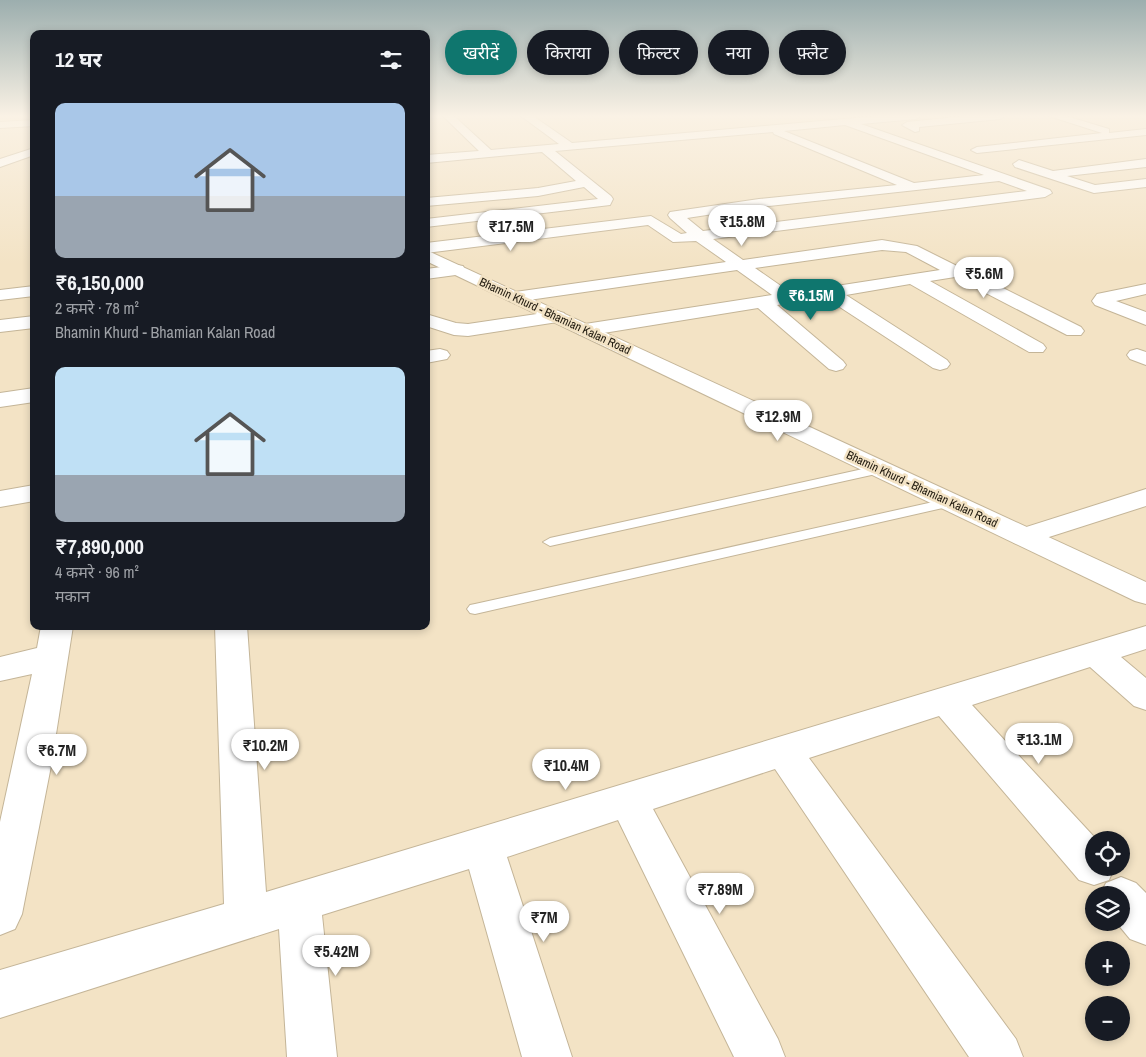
<!DOCTYPE html>
<html lang="hi">
<head>
<meta charset="utf-8">
<style>
  :root { --surface:#171b24; --page:#242831; --text:#f1f3f6; --muted:#9ea1a6; --accent:#0f766e }
  body { margin:0; font-family:"Archivo Narrow","Noto Sans Devanagari",sans-serif; background:var(--page); color:var(--text); height:100vh; display:flex; flex-direction:column; font-size:19px; white-space:nowrap }
  * { box-sizing:border-box; margin:0 }
  p { font-size:16px; color:var(--muted) }
  .icon { flex:none; width:28px; height:28px; fill:none; stroke:currentColor; stroke-width:2; stroke-linecap:round; stroke-linejoin:round }
  .map { position:relative; flex:1; overflow:hidden }
  .drawer { position:absolute; left:30px; top:30px; width:400px; height:600px; display:flex; flex-direction:column; background:var(--surface); border-radius:10px; box-shadow:0 2px 8px #0003 }
  .drawer>* { flex:none }
  .guide { position:absolute; left:445px; top:30px; width:475px; height:45px; display:flex; gap:10px }
  .controls { position:absolute; left:1085px; top:831px; display:grid; gap:10px }
  .controls a { display:grid; place-items:center; width:45px; height:45px; border-radius:50%; background:var(--surface); box-shadow:0 2px 8px #0003; font-size:25px }
  .price { position:absolute; translate:-50% -42px; padding:0 11px; border-radius:18px; background:#fff; color:#222; font-size:16px; line-height:32px; filter:drop-shadow(0 1px 2px #0008) }
  .price::after { content:''; position:absolute; left:50%; top:30px; width:15px; height:11px; margin-left:-8px; background:inherit; clip-path:polygon(0 0,100% 0,50% 100%) }
  .price.on { background:var(--accent); color:#fff }
  ul { padding:0; list-style:none }
  li { display:grid; align-content:center; gap:10px; height:265px; padding:0 25px }
  li span { display:grid; place-items:center; height:155px; border-radius:10px; color:#555 }
  li>.icon { margin-inline-start:auto }
  span .icon { width:90px; height:90px; fill:#fffc; stroke-width:1 }
  li b { font-size:21px }
  h2 { display:flex; justify-content:space-between; align-items:center; height:60px; padding:0 25px; font-size:21px }
  .chip { padding:0 18px; border-radius:22px; background:var(--surface); box-shadow:0 2px 8px #0003; font-size:18px; line-height:45px }
  .chip.on { background:var(--accent); color:#fff }
  .map>svg:first-child { display:block }
  .lines { fill:none; stroke-linecap:round; stroke-linejoin:round }
  .lane-casing { stroke:#c4b598; stroke-width:2 }
  .street-casing { stroke:#c4b598; stroke-width:2 }
  .secondary-casing { stroke:#c4b598; stroke-width:2 }
  .lane { fill:#fff; fill-rule:evenodd }
  .street { fill:#fff; fill-rule:evenodd }
  .secondary { fill:#fff; fill-rule:evenodd }
  .labels { text-anchor:middle; stroke-width:5; stroke-linejoin:round; paint-order:stroke }
  .street-label { font-size:12px; fill:#1f190e; stroke:#f3e3c5 }
</style>
</head>
<body>
<div class="map">
<svg width="1146" height="1057" viewBox="0 0 1146 1057">
  <rect width="100%" height="100%" fill="#f3e3c5"/>
  <g class="lines">
    <!-- lane casing -->
    <g class="lane-casing">
      <g id="lane">
        <path d="M881,465L887,469L885,472L550,546L543,542L550,538Z"/>
        <path d="M951,498L958,502L956,505L475,614L470,613L467,609L470,605L475,604Z"/>
      </g>
    </g>
    <!-- street casing -->
    <g class="street-casing">
      <g id="street">
        <path d="M443,116H454L491,150L559,144L521,116H533L572,143L878,116H921L916,119L861,124L1050,190L1052,193L1045,197L713,239L743,260L882,240L917,246L959,267L990,262L998,267L996,270L975,274L1081,327L1084,331L1081,335H1067L955,277L930,281L1043,344L1046,348L1043,352H1029L910,284L846,295L947,360L950,364L947,368L940,370L933,368L826,298L777,305L843,361L846,365L843,369L836,371L829,369L758,308L585,336L578,334L575,330L578,326L585,324L772,295L737,270L515,302L509,301L506,297L509,293L515,292L726,262L696,241L673,242L648,225L426,253V243L651,216L681,234L687,233L670,218L668,215L670,212L759,199L897,185L774,134L773,132L555,151L611,196L613,199L610,205L426,227V219L598,199L584,187L538,196L426,206V198L538,188L576,181L542,152L426,163V155L479,151ZM845,125L984,175L914,183L784,131ZM999,181L1027,191L703,231L687,218L759,207ZM882,250L906,252L940,270L791,293L755,268Z"/>
        <path d="M966,116H1005L1000,119L919,127V131L915,132L902,125L907,122Z"/>
        <path d="M1049,116H1066L1109,129V133L1146,129V135L977,153L971,150L977,147L1102,133Z"/>
        <path d="M34,120V126L0,128V122Z"/>
        <path d="M1146,159V167L1067,176L1095,185L1146,179V187L1094,193L1015,167L1013,164L1019,160L1053,171Z"/>
        <path d="M457,265L463,266L465,270L463,274L426,279V269Z"/>
        <path d="M1146,284V294L1116,301L1146,312V325L1095,305L1092,301L1097,294Z"/>
        <path d="M34,286V296L0,300V290Z"/>
        <path d="M557,311L564,313L566,317L564,321L468,336L454,335L426,326V314L456,323L468,324Z"/>
        <path d="M34,316V328L0,332V320Z"/>
        <path d="M440,349L447,351L450,355L447,359L426,363V351Z"/>
        <path d="M1137,349L1146,352V365L1130,359L1127,355L1130,351Z"/>
        <path d="M34,388V402L0,407V393Z"/>
        <path d="M34,485V501L0,507V491Z"/>
        <path d="M1146,489V506L1024,545L1014,543L1010,537L1014,531Z"/>
        <path d="M41,626H73L51,766L22,914L15,929L0,935V822L32,674L0,681V657L37,648Z"/>
        <path d="M215,626H247L266,892L1146,626V649L1121,657L1146,678V710L1134,706L1090,667L972,705L1097,840H1094V868H1114L1109,880L1094,885L1079,880L939,716L809,758L1016,1039L1023,1057H969L775,769L653,809L778,1039L785,1057H734L618,820L507,857L572,1057H522L469,869L322,915L337,1057H287L279,929L0,1018V970L224,904Z"/>
        <path d="M1121,877L1136,883L1146,893V945L1130,939L1116,922H1121V895H1100L1106,883Z"/>
      </g>
    </g>
    <!-- secondary casing -->
    <g class="secondary-casing">
      <g id="secondary">
        <path d="M34,148V155L0,167V159Z"/>
        <path d="M426,250L1146,582V604L1135,601L426,261Z"/>
      </g>
    </g>
    <!-- lane -->
    <use href="#lane" class="lane"/>
    <!-- street -->
    <use href="#street" class="street"/>
    <!-- secondary -->
    <use href="#secondary" class="secondary"/>
  </g>
  <!-- sky -->
  <linearGradient id="sky" x2="0" y2="1"><stop stop-color="#9caeae"/><stop offset="0.44" stop-color="#faf2e5"/><stop offset="1" stop-color="#faf2e5" stop-opacity="0"/></linearGradient>
  <rect width="1146" height="264" fill="url(#sky)"/>
  <g class="labels">
    <!-- street labels -->
    <g class="street-label">
      <text transform="translate(555 316) rotate(25)" y="4">Bhamin Khurd - Bhamian Kalan Road</text>
      <text transform="translate(922 489) rotate(25)" y="4">Bhamin Khurd - Bhamian Kalan Road</text>
    </g>
  </g>
</svg>
<div class="controls">
<a><svg class="icon" aria-label="locate" viewBox="0 0 24 24"><circle cx="12" cy="12" r="6"/><path d="M12 2v4M12 18v4M2 12h4M18 12h4"/></svg></a>
<a><svg class="icon" aria-label="layers" viewBox="0 0 24 24"><path d="M12 4l9 5-9 5-9-5zM3 14l9 5 9-5"/></svg></a>
<a>+</a>
<a>−</a>
</div>
<b class="price" style="left:742px;top:247px">₹15.8M</b>
<b class="price" style="left:511px;top:252px">₹17.5M</b>
<b class="price" style="left:984px;top:299px">₹5.6M</b>
<b class="price on" style="left:811px;top:321px">₹6.15M</b>
<b class="price" style="left:778px;top:442px">₹12.9M</b>
<b class="price" style="left:1039px;top:765px">₹13.1M</b>
<b class="price" style="left:265px;top:771px">₹10.2M</b>
<b class="price" style="left:57px;top:776px">₹6.7M</b>
<b class="price" style="left:566px;top:791px">₹10.4M</b>
<b class="price" style="left:720px;top:915px">₹7.89M</b>
<b class="price" style="left:544px;top:943px">₹7M</b>
<b class="price" style="left:336px;top:977px">₹5.42M</b>
<div class="guide">
<a class="chip on">खरीदें</a>
<a class="chip">किराया</a>
<a class="chip">फ़िल्टर</a>
<a class="chip">नया</a>
<a class="chip">फ़्लैट</a>
</div>
<section class="drawer">
<h2>12 घर<svg class="icon" aria-label="filters" viewBox="0 0 24 24"><path d="M4 7h16M4 17h16"/><circle cx="9" cy="7" r="2"/><circle cx="15" cy="17" r="2"/></svg></h2>
<ul>
<li><span style="background:linear-gradient(#a9c7e8 60%,#9aa5b1 0)"><svg class="icon" aria-label="home" viewBox="0 0 24 24"><path d="M3 11l9-7 9 7M6 9v11h12V9"/></svg></span><div><b>₹6,150,000</b><p>2 कमरे · 78 m²</p><p>Bhamin Khurd - Bhamian Kalan Road</p></div></li>
<li><span style="background:linear-gradient(#bfe0f5 70%,#9aa5b1 0)"><svg class="icon" aria-label="home" viewBox="0 0 24 24"><path d="M3 11l9-7 9 7M6 9v11h12V9"/></svg></span><div><b>₹7,890,000</b><p>4 कमरे · 96 m²</p><p>मकान</p></div></li>
</ul>
</section>
</div>
</body>
</html>
